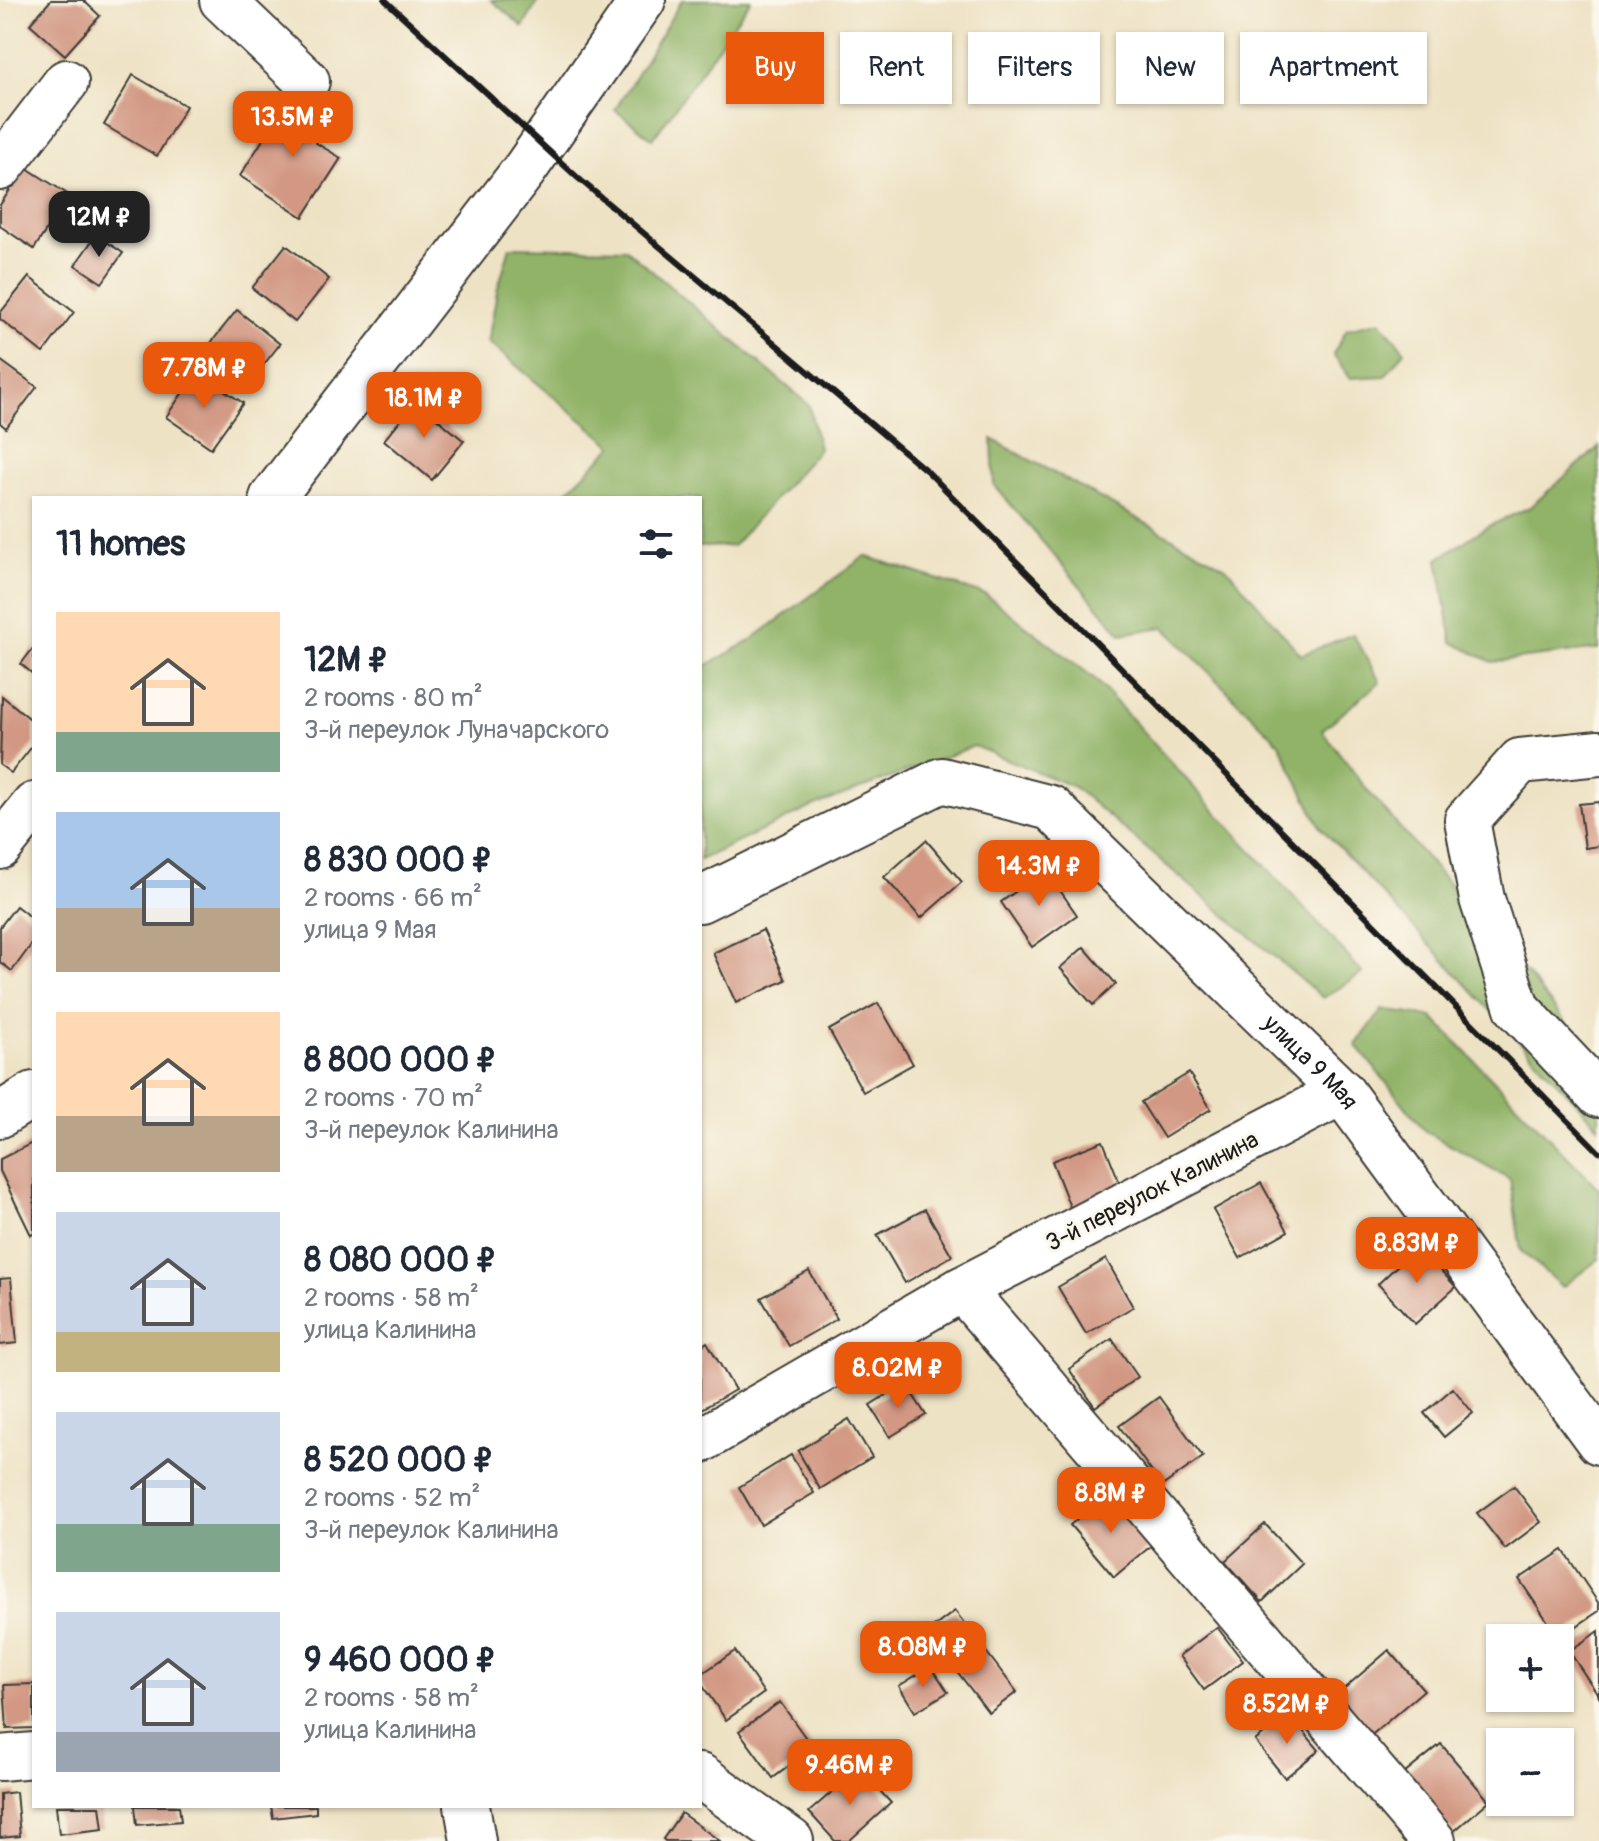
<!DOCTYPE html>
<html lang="en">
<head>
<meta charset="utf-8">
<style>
  :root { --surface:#fff; --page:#f2f2f3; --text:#1f2937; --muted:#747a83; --accent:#ea580c }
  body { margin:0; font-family:Pangolin,sans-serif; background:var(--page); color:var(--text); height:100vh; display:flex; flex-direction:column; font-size:30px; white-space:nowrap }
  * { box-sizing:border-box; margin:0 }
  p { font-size:26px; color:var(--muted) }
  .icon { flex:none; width:44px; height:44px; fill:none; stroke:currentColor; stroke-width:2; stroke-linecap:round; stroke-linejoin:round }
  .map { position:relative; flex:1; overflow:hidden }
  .drawer { position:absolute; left:32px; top:496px; width:670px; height:1312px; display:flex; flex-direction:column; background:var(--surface); border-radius:0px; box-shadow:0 2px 6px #0004 }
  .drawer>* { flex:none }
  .guide { position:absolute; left:726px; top:32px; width:752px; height:72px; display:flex; gap:16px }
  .buttons { position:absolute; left:1486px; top:1624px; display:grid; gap:16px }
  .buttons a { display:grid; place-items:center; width:88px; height:88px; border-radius:0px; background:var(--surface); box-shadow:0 2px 6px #0004; font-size:40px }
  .price { position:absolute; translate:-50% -68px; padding:0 18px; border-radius:16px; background:var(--accent); color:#fff; font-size:26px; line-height:52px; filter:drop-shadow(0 2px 4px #0008) }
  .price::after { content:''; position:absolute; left:50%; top:48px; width:24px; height:18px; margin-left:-12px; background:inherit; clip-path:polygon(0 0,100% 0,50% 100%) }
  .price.selected { background:#222; color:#fff }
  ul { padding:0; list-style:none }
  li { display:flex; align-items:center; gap:24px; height:200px; padding:0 24px }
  li span { display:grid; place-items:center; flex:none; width:224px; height:160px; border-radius:0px; color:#555 }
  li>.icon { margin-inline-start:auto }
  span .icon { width:96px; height:96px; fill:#fffc; stroke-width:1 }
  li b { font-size:34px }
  h2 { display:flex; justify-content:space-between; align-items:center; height:96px; padding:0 24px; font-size:34px }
  .pill { padding:0 28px; border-radius:0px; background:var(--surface); box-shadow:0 2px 6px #0004; font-size:28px; line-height:72px }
  .pill.selected { background:var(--accent); color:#fff }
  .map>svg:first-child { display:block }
  .forest { fill:#91b368; stroke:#566842; stroke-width:2 }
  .building { fill:#d29883 }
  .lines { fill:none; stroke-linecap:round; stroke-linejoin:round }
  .minor-casing { stroke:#3c3a35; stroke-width:48 }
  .major-casing { stroke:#3c3a35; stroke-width:48 }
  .minor { stroke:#fff; stroke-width:44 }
  .major { stroke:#fff; stroke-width:44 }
  .rail { stroke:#1c1c1c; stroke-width:6 }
  .labels { text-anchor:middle; stroke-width:6; stroke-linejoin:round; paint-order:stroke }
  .street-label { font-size:24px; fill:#1c1c1c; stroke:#fbf7ec }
</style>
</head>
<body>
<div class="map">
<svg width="1599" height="1841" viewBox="0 0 1599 1841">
  <rect width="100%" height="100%" fill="#fbf7ec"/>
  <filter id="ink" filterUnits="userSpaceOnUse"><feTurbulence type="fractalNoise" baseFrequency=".0125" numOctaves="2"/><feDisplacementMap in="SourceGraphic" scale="16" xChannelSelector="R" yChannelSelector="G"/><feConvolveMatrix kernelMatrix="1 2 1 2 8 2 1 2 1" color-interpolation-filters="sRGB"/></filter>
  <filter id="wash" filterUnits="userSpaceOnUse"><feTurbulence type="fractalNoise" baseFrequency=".006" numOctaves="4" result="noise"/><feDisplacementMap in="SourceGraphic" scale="32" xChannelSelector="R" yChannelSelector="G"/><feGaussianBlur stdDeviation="1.8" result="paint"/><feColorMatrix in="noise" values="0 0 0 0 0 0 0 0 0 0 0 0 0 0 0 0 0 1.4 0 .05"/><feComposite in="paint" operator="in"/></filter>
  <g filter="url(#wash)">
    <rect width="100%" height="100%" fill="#eee2c4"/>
    <!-- forest -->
    <g class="forest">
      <path d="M491,0H539L523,27Z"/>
      <path d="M682,0H751L653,139L615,110Z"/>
      <path d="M510,247L626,249L809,405L819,449L733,546L700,547V498H560L613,446L488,342L497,291Z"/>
      <path d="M1380,321L1405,351L1385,376L1350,378L1333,354L1347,329Z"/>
      <path d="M992,439L1226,567L1301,655L1353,634L1380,682L1322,730L1368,791L1529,977L1599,1064V1127L1321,828L1279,743L1164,627L1121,634L994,485Z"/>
      <path d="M1599,447V649L1492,662L1452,642L1438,559L1485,528L1530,507Z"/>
      <path d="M865,556L986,595L1094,678L1363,973L1323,998L1074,787L974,746L812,807L700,860V669L748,642Z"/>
      <path d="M1382,1010L1432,1017L1599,1189V1259L1562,1287L1521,1251L1510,1179L1425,1131L1356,1045Z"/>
    </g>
    <g id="blocks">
      <!-- building -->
      <g class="building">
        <path d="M51,0H83L100,16L65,55L30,24Z"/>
        <path d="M133,75L186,106L157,156L104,125Z"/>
        <path d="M290,97L329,122L316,143L341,158L303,217L240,176Z"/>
        <path d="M25,167L69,195L34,249L0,226V205Z"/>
        <path d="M96,235L123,253L102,283L75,265Z"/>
        <path d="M286,245L329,279L295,322L252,288Z"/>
        <path d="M29,277L74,312L43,353L0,319V313Z"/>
        <path d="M237,310L280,344L246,387L203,353Z"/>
        <path d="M0,360L37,387L6,428L0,423Z"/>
        <path d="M197,372L243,403L211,448L166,417Z"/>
        <path d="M416,401L464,441L432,480L384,440Z"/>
        <path d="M34,647V675L21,664Z"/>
        <path d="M2,696L34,722V744L11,773L0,765Z"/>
        <path d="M1599,802V846L1585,848L1579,804Z"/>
        <path d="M926,840L962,882L921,918L884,877Z"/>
        <path d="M1046,870L1077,915L1032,947L1001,902Z"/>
        <path d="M16,906L34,920V941L12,971L0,962V927Z"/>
        <path d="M763,930L786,980L736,1003L713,953Z"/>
        <path d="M1084,947L1116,984L1093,1005L1060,968Z"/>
        <path d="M878,1003L913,1064L863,1092L829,1030Z"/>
        <path d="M1189,1073L1211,1109L1164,1138L1141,1102Z"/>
        <path d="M1103,1141L1123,1191L1072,1212L1052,1161Z"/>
        <path d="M34,1142V1234L31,1235L0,1171V1159Z"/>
        <path d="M1261,1183L1288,1231L1240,1258L1213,1210Z"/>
        <path d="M925,1209L952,1256L905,1283L877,1235Z"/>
        <path d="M1418,1246L1456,1287L1415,1324L1378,1284Z"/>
        <path d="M1106,1259L1133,1307L1086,1334L1058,1287Z"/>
        <path d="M809,1271L837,1319L789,1346L761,1298Z"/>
        <path d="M11,1278L17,1343L0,1345V1279Z"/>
        <path d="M1112,1339L1138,1377L1095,1407L1069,1369Z"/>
        <path d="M707,1342L735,1390L700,1410V1347Z"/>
        <path d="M905,1383L926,1415L890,1437L870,1405Z"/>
        <path d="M1453,1388L1473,1413L1444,1437L1424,1413Z"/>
        <path d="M1159,1397L1203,1457L1162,1486L1119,1426Z"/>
        <path d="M849,1419L872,1457L820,1489L798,1451Z"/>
        <path d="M791,1455L814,1493L761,1525L739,1487Z"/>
        <path d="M1514,1486L1541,1522L1505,1549L1477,1513Z"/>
        <path d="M1108,1493L1152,1545L1114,1577L1070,1525Z"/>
        <path d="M1265,1524L1302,1564L1262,1602L1225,1561Z"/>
        <path d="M1563,1550L1599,1604V1611L1559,1638L1519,1579Z"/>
        <path d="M955,1611L1017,1692L989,1713L927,1632Z"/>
        <path d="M1217,1627L1243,1661L1204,1690L1179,1656Z"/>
        <path d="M1599,1631V1696L1569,1651Z"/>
        <path d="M1389,1650L1424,1690L1367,1739L1333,1698Z"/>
        <path d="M735,1651L764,1693L726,1720L700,1682V1675Z"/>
        <path d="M931,1666L948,1692L915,1712L899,1686Z"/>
        <path d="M34,1684V1728L7,1729L4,1685Z"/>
        <path d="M780,1702L813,1748L773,1778L739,1731Z"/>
        <path d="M1289,1714L1319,1750L1285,1778L1255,1741Z"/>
        <path d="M1441,1744L1489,1801L1453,1832L1404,1774Z"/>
        <path d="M859,1768L891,1803L849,1841H835L809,1812Z"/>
        <path d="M16,1792L20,1836L0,1838V1794Z"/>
        <path d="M56,1806H100L103,1829L59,1834Z"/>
        <path d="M135,1806H179L181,1821L137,1825Z"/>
        <path d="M271,1806H316V1813L273,1818Z"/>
        <path d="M681,1813L720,1841H665L663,1839Z"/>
      </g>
    </g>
  </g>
  <g filter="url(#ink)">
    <use href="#blocks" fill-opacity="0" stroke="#3c3a35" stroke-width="2"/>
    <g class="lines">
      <!-- minor casing -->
      <g class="minor-casing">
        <g id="minor">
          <path d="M222,0L307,81"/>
          <path d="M0,168L66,82"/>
          <path d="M1599,753L1520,761L1467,820L1482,899L1517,1008L1599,1095"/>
          <path id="s1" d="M700,900L942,780L1051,808L1342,1092L1599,1442"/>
          <path d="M1342,1092L962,1289L1433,1841"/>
          <path d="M0,1115L34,1094"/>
          <path d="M700,1441L962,1289"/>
          <path d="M0,1758L34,1755"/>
          <path d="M700,1776L791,1841"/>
          <path d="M467,1806L473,1841"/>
        </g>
      </g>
      <!-- major casing -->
      <g class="major-casing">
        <g id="major">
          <path d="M272,498L525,169L643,0"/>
          <path d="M0,847L34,805"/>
        </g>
      </g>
      <!-- minor -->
      <use href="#minor" class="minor"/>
      <!-- major -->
      <use href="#major" class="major"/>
      <!-- rail -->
      <path class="rail" d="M385,0L578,178L928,472L1599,1152"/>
    </g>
  </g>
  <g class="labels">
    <!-- street labels -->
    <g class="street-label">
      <text dy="8" stroke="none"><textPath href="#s1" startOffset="746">улица 9 Мая</textPath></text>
      <text transform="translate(1152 1191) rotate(-27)" y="8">3-й переулок Калинина</text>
    </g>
  </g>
</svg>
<div class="buttons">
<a>+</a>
<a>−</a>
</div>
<b class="price" style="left:293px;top:159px">13.5M ₽</b>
<b class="price selected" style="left:99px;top:259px">12M ₽</b>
<b class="price" style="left:204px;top:410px">7.78M ₽</b>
<b class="price" style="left:424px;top:440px">18.1M ₽</b>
<b class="price" style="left:1039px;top:908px">14.3M ₽</b>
<b class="price" style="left:1417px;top:1285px">8.83M ₽</b>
<b class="price" style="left:898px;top:1410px">8.02M ₽</b>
<b class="price" style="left:1111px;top:1535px">8.8M ₽</b>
<b class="price" style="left:923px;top:1689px">8.08M ₽</b>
<b class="price" style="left:1287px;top:1746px">8.52M ₽</b>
<b class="price" style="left:850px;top:1807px">9.46M ₽</b>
<div class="guide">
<a class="pill selected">Buy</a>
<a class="pill">Rent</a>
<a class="pill">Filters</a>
<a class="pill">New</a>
<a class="pill">Apartment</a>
</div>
<section class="drawer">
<h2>11 homes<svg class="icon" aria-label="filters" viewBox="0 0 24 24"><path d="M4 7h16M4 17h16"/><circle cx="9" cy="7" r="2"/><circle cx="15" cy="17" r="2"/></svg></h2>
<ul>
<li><span style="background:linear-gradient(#ffd9b3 75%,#7fa58c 0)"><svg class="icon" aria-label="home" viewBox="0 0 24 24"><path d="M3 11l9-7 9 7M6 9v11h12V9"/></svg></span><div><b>12M ₽</b><p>2 rooms · 80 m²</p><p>3-й переулок Луначарского</p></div></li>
<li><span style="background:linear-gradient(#a9c7e8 60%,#b9a48a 0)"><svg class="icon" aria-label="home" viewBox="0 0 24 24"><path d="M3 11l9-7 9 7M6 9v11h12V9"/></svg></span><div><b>8 830 000 ₽</b><p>2 rooms · 66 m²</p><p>улица 9 Мая</p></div></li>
<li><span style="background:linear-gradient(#ffd9b3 65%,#b9a48a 0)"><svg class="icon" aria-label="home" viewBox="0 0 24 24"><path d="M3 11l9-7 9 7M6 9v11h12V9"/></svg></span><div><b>8 800 000 ₽</b><p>2 rooms · 70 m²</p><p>3-й переулок Калинина</p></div></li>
<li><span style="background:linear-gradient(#c9d6e8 75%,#c2b280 0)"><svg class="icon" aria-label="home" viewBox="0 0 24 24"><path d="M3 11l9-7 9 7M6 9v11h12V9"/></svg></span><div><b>8 080 000 ₽</b><p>2 rooms · 58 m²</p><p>улица Калинина</p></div></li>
<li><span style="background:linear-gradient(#c9d6e8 70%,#7fa58c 0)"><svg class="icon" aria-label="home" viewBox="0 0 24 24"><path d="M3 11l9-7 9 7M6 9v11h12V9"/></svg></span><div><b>8 520 000 ₽</b><p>2 rooms · 52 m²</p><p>3-й переулок Калинина</p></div></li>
<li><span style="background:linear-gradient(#c9d6e8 75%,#9aa5b1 0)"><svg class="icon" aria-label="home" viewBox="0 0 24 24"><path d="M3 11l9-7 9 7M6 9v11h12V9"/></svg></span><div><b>9 460 000 ₽</b><p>2 rooms · 58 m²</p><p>улица Калинина</p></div></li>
</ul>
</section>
</div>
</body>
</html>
